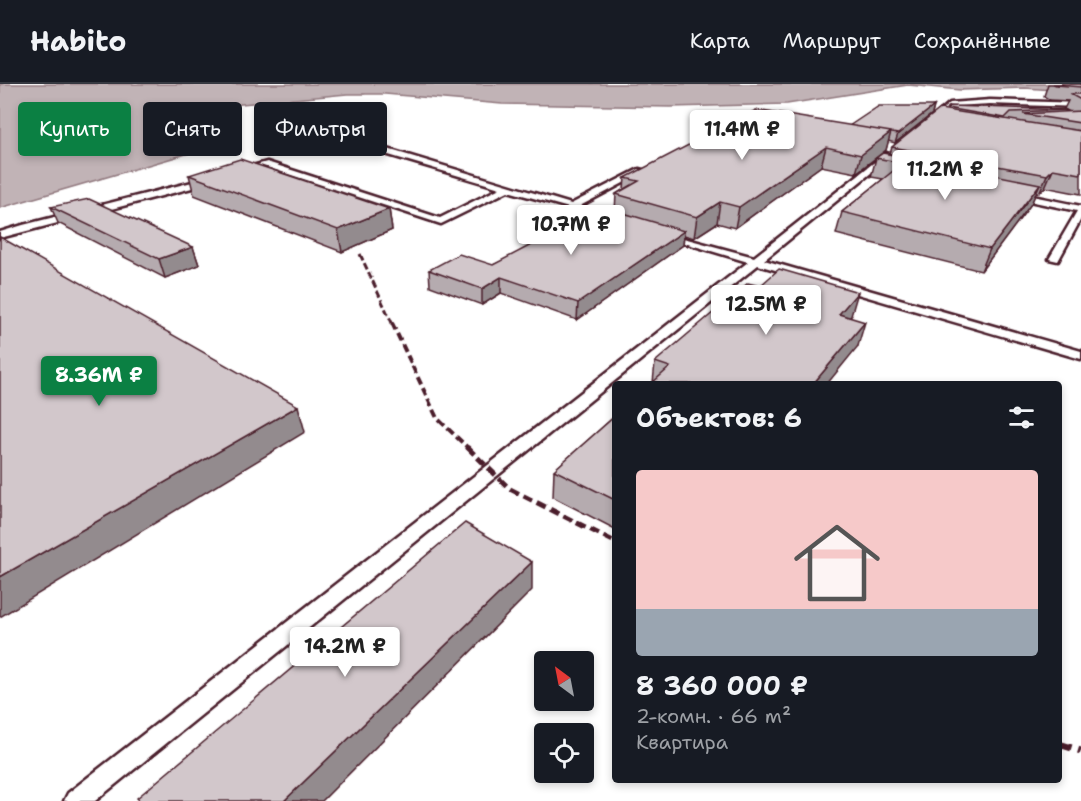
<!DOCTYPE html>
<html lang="ru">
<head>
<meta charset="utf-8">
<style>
  :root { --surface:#171b24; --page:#242831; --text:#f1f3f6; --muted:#9ea1a6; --line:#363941; --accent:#0b8043 }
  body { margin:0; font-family:"Shantell Sans",sans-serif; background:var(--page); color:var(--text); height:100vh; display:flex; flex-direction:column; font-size:22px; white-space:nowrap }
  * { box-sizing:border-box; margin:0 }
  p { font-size:20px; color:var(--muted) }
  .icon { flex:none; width:33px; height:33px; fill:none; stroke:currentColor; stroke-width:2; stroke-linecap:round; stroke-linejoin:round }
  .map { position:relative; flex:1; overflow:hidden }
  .panel { position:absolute; left:612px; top:297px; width:450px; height:402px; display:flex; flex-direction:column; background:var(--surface); border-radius:6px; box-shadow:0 3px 9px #0003 }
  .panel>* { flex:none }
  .guide { position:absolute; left:18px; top:18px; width:504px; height:54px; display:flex; gap:12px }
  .needle { width:39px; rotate:328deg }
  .controls { position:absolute; left:534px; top:567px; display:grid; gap:12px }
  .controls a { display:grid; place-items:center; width:60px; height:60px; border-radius:6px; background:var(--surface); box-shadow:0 3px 9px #0003; font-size:30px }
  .price { position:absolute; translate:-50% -51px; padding:0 14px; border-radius:6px; background:#fff; color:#222; font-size:20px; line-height:39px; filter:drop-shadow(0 2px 3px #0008) }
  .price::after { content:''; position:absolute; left:50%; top:36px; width:18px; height:14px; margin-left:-9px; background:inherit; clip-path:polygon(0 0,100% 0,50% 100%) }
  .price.current { background:var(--accent); color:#fff }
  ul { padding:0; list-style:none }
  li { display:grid; align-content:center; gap:12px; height:318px; padding:0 24px }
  li span { display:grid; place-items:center; height:186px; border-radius:6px; color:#555 }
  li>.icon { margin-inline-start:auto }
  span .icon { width:108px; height:108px; fill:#fffc; stroke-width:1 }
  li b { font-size:26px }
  h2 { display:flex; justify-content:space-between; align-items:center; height:72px; padding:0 24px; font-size:26px }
  .chip { padding:0 21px; border-radius:6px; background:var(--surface); box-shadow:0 3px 9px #0003; font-size:21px; line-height:54px }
  .chip.current { background:var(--accent); color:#fff }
  header { display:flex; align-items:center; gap:36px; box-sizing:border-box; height:84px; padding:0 30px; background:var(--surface); border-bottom:2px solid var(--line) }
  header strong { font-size:28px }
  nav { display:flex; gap:33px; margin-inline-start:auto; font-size:21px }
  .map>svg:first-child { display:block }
  .water { fill:#c1b3b6; stroke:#91787e; stroke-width:1.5 }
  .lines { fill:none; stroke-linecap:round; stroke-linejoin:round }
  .lane-casing { stroke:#4a1f2b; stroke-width:5 }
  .lane { fill:#fff; fill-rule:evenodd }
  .rail-far3 { stroke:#4a1f2b; stroke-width:3; stroke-dasharray:7 3; stroke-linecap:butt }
  .rail-far2 { stroke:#4a1f2b; stroke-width:4; stroke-dasharray:8 4; stroke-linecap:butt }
  .rail-far1 { stroke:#4a1f2b; stroke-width:5; stroke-dasharray:10 5; stroke-linecap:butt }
  .rail { stroke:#4a1f2b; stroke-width:7; stroke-dasharray:13 7; stroke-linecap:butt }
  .wall { fill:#b5abaf; stroke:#4a1f2b; stroke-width:1.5 }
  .shaded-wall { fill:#938b8e; stroke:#4a1f2b; stroke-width:1.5 }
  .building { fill:#d2c7cb; stroke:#4a1f2b; stroke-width:1.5 }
</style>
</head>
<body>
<header>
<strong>Habito</strong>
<nav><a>Карта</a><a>Маршрут</a><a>Сохранённые</a></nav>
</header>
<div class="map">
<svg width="1081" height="717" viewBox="0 0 1081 717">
  <rect width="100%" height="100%" fill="#fff"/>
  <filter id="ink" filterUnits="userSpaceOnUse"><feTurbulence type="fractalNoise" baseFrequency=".0167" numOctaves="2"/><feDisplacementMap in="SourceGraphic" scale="12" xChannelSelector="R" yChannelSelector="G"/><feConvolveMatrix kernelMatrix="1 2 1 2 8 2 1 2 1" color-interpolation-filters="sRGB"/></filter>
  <g filter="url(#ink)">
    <!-- water -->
    <path class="water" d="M0,0H1081V8L1025,4L960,6L908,1L787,20L670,23L502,20L385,10H347L220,22L193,29L185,38L205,46L216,54L200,66L0,124Z"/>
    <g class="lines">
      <!-- lane casing -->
      <g class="lane-casing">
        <g id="lane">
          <path d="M990,16L1081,19V23L990,20L954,22L935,37L930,36L950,19Z"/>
          <path d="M283,26H287L344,52L571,120L639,85L646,87L580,122L612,132V136L508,107L441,140L267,83L237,90V86L267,78L440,134L500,104L338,56L283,28Z"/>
          <path d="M886,69L893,71L764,176L1081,267V275L758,181L95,717H64L68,709L748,178L661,152V148L754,173Z"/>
          <path d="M212,93L215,94V98L0,154V148L23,141Z"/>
          <path d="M1013,108L1081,122V135L1058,177L1049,175L1077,127L1010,113L1009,111Z"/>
        </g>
      </g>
      <!-- lane -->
      <use href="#lane" class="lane"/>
      <!-- rail-far3 -->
      <path class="rail-far3" d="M360,170L393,241"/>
      <!-- rail-far2 -->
      <path class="rail-far2" d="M392,239L437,334L469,365"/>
      <!-- rail-far1 -->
      <path class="rail-far1" d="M467,363L510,405L615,458"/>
      <!-- rail -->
      <path class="rail" d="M1059,660L1081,667"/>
    </g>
    <!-- wall -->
    <g class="wall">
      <path d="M1048,0H1081V110L1045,103L1039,109L1036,108L1031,120L981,187L836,150L842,128L883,95L871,93L876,74L890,70L892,63L947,26V24L1066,26L1065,28H1070L1064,25L1068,17L1050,16L1044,12Z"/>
      <path d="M934,22L932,30L895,59L888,57L886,66L856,89L821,82L735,144L717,139L694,154L684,151L683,161L577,236L501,209L482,221L430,202L429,186L493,181L615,127L616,110L624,105L625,94Z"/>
      <path d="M189,91L389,125L392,146L342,168L194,111Z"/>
      <path d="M51,123L193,163L199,181L165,194L58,139Z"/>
      <path d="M851,232L850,233L858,262L653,299L655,278Z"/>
      <path d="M615,332V445L553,413L554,386Z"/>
    </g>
    <!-- shaded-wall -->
    <g class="shaded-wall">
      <path d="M934,22L932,30L895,59L898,50Z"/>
      <path d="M891,48L886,66L856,89L861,71Z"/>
      <path d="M826,63L821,82L735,144L739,123Z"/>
      <path d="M1053,85L1045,103L1039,109L1047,91Z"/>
      <path d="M1040,100L1031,120L981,187L990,165Z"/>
      <path d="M720,118L717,139L694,154L697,133Z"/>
      <path d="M389,125L392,146L342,168L338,146Z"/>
      <path d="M684,147L683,161L577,236L578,219Z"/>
      <path d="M193,163L199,181L165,194L159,175Z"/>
      <path d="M501,193V209L482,221V205Z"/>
      <path d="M858,208L851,232L832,254L839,230Z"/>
      <path d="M865,238L858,262L827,300H813Z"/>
      <path d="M298,322L305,348L0,533V493Z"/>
      <path d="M532,478V506L322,717H284Z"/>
    </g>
    <!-- building -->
    <g class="building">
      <path d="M1053,0H1081V3L1056,1Z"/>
      <path d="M1070,10H1081V16Z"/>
      <path d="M879,22H934L898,50L849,42Z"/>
      <path d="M950,22L1066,26L1011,28L1005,34L947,24Z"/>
      <path d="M940,25L1081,47V90L1053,85L1047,91L892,63Z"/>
      <path d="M756,26L891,48L861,71L826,63L739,123L720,118L697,133L616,110L639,97L625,94Z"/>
      <path d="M1081,27V39L1023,30Z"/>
      <path d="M883,69L1040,100L990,165L842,128L903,79L876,74Z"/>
      <path d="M240,75L389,125L338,146L189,91Z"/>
      <path d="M89,115L193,163L159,175L51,123Z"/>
      <path d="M603,123L684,147L578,219L501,193L482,205L429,186L459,170L493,181Z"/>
      <path d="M0,153L298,322L0,493Z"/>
      <path d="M779,185L858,208L839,230L865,238L813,300H651L670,283L655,278L748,199L760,202Z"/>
      <path d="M615,332V416L554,386Z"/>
      <path d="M465,439L532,478L284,717H140L137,714Z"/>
    </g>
  </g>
</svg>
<div class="controls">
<a><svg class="needle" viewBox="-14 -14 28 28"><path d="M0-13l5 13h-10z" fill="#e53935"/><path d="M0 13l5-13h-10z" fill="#9ea1a6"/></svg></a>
<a><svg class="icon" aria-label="locate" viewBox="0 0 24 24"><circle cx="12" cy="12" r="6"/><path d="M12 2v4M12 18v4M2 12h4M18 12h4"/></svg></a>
</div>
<b class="price" style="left:742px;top:77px">11.4M ₽</b>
<b class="price" style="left:945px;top:117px">11.2M ₽</b>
<b class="price" style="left:571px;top:172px">10.7M ₽</b>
<b class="price" style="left:766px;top:252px">12.5M ₽</b>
<b class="price current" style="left:99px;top:323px">8.36M ₽</b>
<b class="price" style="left:345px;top:594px">14.2M ₽</b>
<div class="guide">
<a class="chip current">Купить</a>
<a class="chip">Снять</a>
<a class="chip">Фильтры</a>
</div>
<section class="panel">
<h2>Объектов: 6<svg class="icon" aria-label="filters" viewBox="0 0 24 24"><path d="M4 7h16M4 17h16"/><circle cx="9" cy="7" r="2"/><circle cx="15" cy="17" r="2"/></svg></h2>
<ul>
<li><span style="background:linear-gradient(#f6c9c9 75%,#9aa5b1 0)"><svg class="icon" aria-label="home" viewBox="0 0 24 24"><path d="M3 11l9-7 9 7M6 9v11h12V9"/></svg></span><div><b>8 360 000 ₽</b><p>2-комн. · 66 m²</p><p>Квартира</p></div></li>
</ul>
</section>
</div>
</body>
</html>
